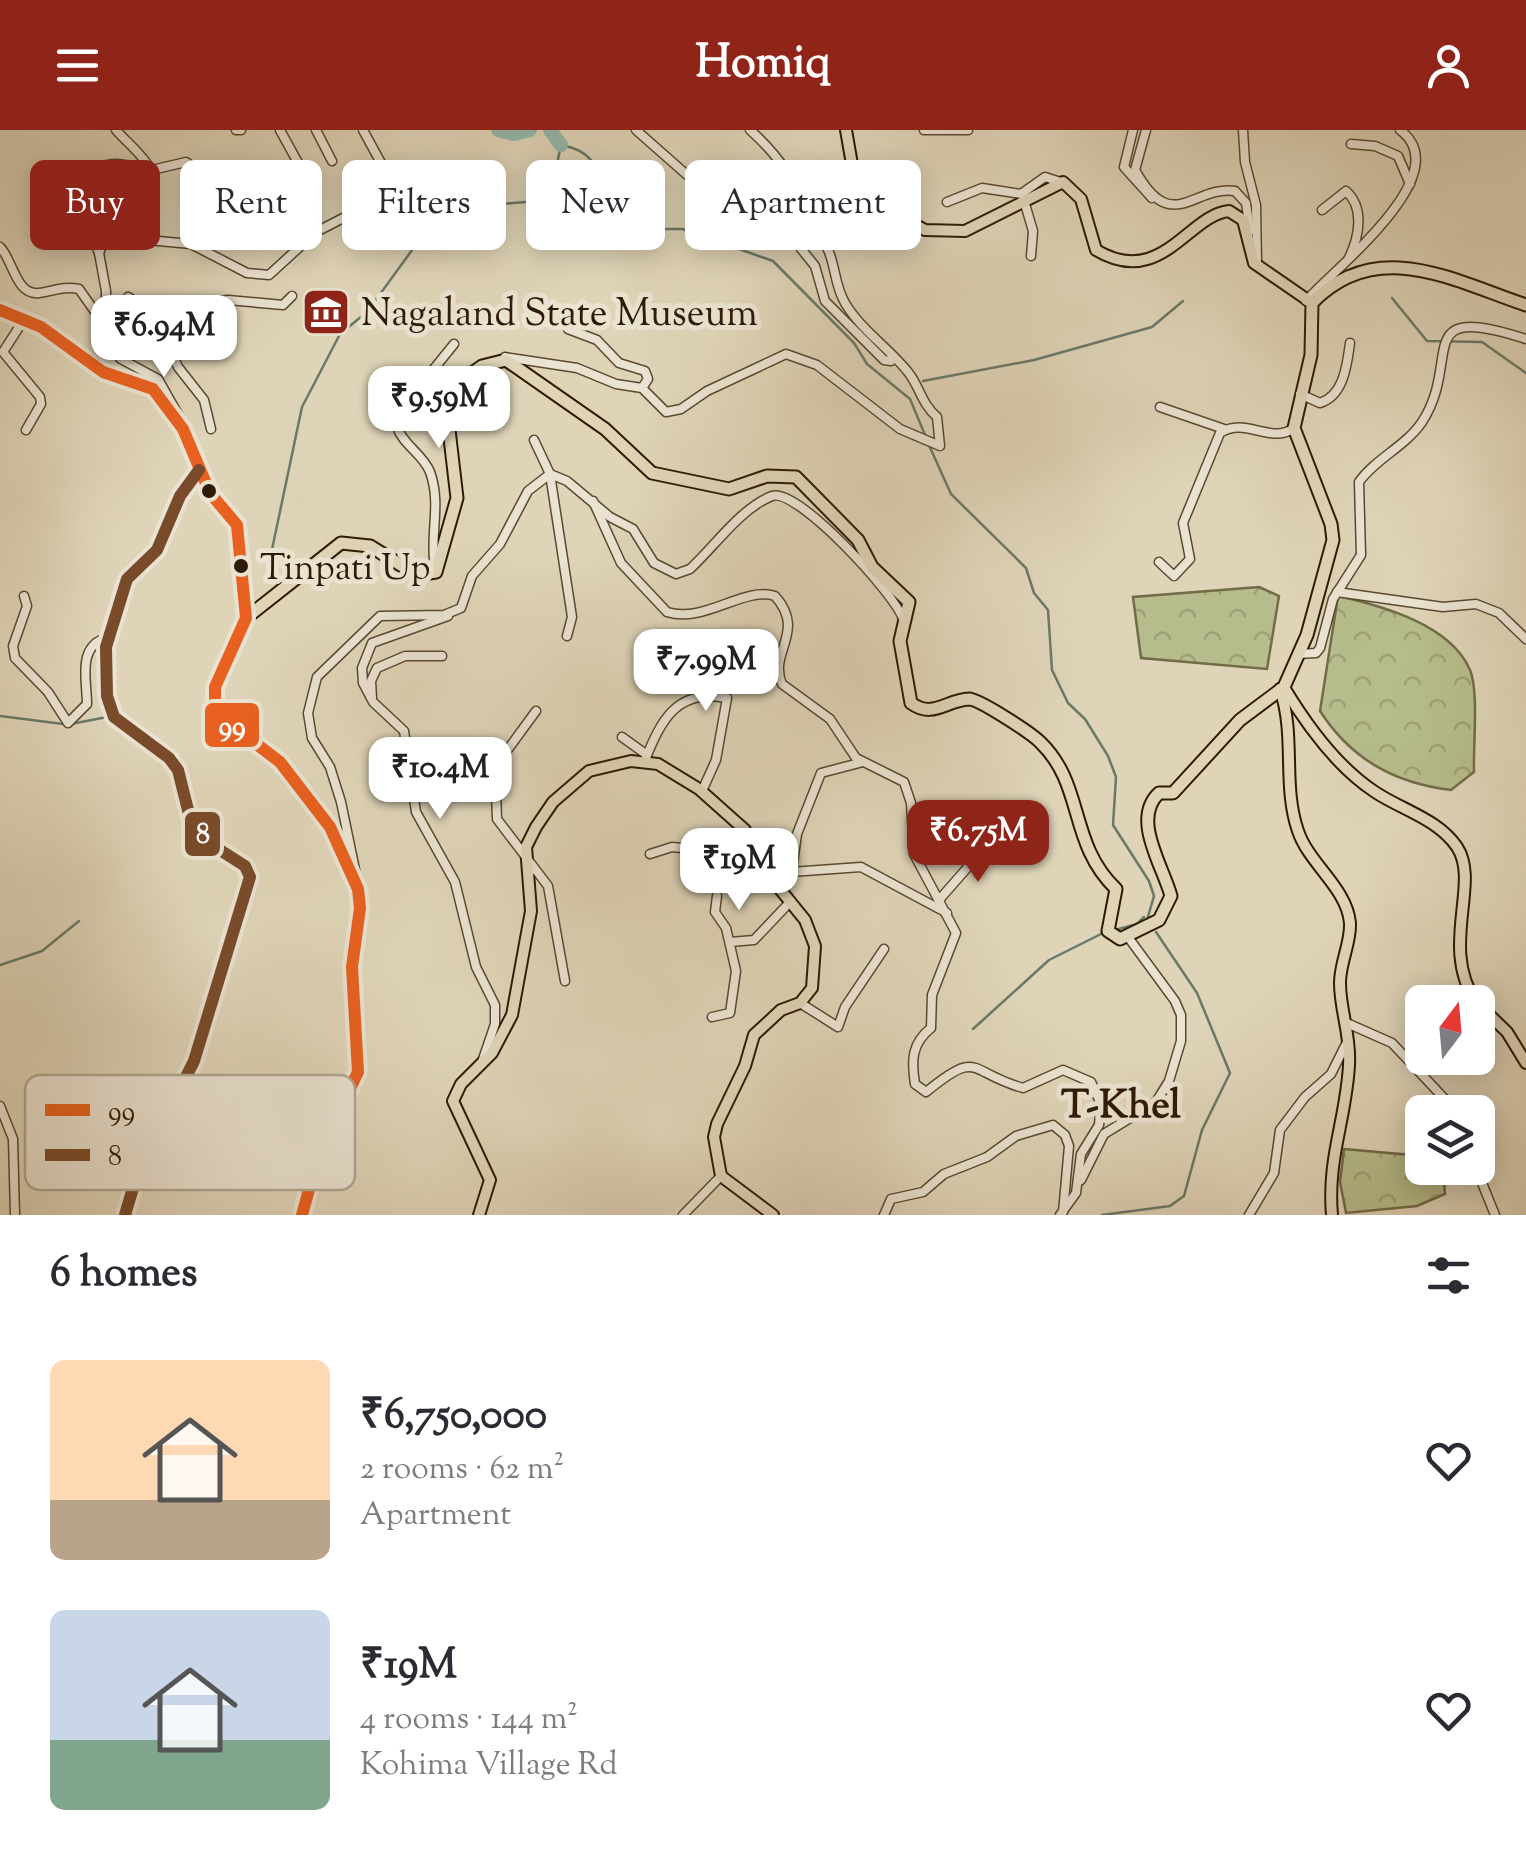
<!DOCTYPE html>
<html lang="en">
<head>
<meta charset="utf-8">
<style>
  :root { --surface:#fff; --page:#f2f2f3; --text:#2b2b33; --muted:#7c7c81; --accent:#8f2418 }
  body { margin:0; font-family:"Sorts Mill Goudy",serif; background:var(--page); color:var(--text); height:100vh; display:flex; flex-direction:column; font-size:38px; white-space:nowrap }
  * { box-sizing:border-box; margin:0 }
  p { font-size:32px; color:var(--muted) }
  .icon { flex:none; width:55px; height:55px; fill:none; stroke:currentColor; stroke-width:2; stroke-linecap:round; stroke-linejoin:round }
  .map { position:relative; height:1085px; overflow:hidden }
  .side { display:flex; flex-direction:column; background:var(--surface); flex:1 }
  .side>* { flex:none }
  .top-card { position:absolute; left:30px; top:30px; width:1000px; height:90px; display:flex; gap:20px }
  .needle { width:65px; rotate:16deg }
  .buttons { position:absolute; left:1405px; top:855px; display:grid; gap:20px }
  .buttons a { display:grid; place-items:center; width:90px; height:90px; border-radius:15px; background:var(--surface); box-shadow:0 5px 25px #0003; font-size:50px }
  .price { position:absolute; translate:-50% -85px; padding:0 22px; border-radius:20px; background:#fff; color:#222; font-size:32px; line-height:65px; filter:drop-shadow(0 2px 5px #0008) }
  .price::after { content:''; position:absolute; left:50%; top:60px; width:30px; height:22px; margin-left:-15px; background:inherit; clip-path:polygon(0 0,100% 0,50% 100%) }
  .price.active { background:var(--accent); color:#fff }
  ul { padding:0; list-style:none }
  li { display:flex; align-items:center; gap:30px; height:250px; padding:0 50px }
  li span { display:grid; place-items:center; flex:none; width:280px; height:200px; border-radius:15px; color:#555 }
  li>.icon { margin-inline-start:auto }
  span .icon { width:120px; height:120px; fill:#fffc; stroke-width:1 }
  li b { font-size:42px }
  h2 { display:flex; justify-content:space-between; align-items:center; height:120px; padding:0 50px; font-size:42px }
  .chip { padding:0 35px; border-radius:15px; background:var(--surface); box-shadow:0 5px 25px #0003; font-size:35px; line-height:90px }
  .chip.active { background:var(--accent); color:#fff }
  header { display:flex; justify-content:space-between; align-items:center; height:130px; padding:0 50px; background:var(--accent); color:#fff; font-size:45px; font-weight:800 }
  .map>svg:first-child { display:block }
  .park { fill:url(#park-crowns); stroke:#726c47; stroke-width:2.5 }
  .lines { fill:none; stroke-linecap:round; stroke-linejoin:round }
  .stream { stroke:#6a7968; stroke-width:2.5 }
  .river { stroke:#93b8ac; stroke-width:14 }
  .minor-casing { stroke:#5a4930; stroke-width:11 }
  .major-casing { stroke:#2d1b03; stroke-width:14 }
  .highway-casing { stroke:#2d1b03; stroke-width:15 }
  .minor { stroke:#eae3d1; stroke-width:8 }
  .major { stroke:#dfd4b8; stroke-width:10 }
  .highway { stroke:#dfd4b8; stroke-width:11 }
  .bus-1-casing { stroke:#eae3d1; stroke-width:20 }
  .bus-2-casing { stroke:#eae3d1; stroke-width:20 }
  .bus-1 { stroke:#e86120; stroke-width:12 }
  .bus-2 { stroke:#7a4b2a; stroke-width:12 }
  .bus-dot { fill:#2d1b03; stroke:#eae3d1; stroke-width:4 }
  .labels { text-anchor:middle; stroke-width:10; stroke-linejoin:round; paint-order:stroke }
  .bus-label { font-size:36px; fill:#2d1b03; stroke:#eae3d1; text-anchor:start }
  .poi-label { font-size:38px; fill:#2d1b03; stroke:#eae3d1; text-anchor:start }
  .neighbourhood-label { font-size:40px; font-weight:bold; fill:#2d1b03; stroke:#eae3d1 }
  .key { fill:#eae3d1; stroke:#b1a793; stroke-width:2.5 }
  .key-label { font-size:28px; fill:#2d1b03 }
  .line-badge { stroke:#eae3d1; stroke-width:4 }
  .badge-label { font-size:28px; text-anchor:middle; font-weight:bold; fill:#fff }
</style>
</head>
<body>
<header><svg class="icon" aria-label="menu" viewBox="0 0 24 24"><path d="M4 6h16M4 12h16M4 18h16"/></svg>Homiq<svg class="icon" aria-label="person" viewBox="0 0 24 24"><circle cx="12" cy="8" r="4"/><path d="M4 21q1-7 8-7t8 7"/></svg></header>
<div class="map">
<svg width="1526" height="1085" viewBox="0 0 1526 1085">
  <defs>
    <pattern id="park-crowns" width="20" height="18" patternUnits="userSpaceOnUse" patternTransform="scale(2.5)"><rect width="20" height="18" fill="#b6bc8b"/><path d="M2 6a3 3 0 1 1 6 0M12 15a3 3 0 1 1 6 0" fill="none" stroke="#9da176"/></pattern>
  </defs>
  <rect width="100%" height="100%" fill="#dfd4b8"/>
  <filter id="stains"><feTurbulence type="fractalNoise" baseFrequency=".002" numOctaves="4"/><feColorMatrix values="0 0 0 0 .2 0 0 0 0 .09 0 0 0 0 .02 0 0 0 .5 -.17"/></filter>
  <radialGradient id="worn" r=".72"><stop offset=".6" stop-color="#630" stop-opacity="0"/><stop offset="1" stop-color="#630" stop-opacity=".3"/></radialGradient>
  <!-- park -->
  <g class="park">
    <path d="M1259,457L1279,466L1267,539L1141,528L1133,467Z"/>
    <path d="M1338,466C1383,476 1451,495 1470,540C1479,561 1473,617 1474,642L1451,660C1394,653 1351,629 1320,581Z"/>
    <path d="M1344,1019L1422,1026V1038H1443L1445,1064L1417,1076L1346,1083L1340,1052Z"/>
  </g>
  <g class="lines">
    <!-- stream -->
    <g class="stream">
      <path d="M1392,168L1427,211L1482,212L1526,243"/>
      <path d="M923,251L1034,230L1152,197L1183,171"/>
      <path d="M928,313L951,364L1026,438L1034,463L1048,480L1052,540L1068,573L1085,589L1108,626L1116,647L1113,695L1149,751L1154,766L1147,790"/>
      <path d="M270,429L302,277L340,204L367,182L415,116L436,107L467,77L536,71L554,48L561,15C608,24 592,52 612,87L651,99H682L773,131L854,213L867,234L910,269L925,305"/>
      <path d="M0,586L63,594"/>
      <path d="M71,594L107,587"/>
      <path d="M1115,800L1137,794L1144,787"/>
      <path d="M0,835L42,821L79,791"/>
      <path d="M973,899L1049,830L1101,804"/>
      <path d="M1102,1085L1170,1076L1184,1066L1202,1000L1230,943L1197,863L1156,802"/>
    </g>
    <!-- river -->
    <g class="river">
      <path d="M498,0L514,4L530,0"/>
      <path d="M550,0L561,15"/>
    </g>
    <!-- minor casing -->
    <g class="minor-casing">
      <g id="minor">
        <path d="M236,0H241"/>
        <path d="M316,0L332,31"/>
        <path d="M636,0L687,45L752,68L769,79L815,136L825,171L884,230L891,231L893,226"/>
        <path d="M924,0H968"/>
        <path d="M1133,0L1124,37L1152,68"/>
        <path d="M1146,0L1135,40C1172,107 1193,55 1235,61L1246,73L1250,101"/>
        <path d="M1243,0L1245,32L1256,75L1257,134"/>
        <path d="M1351,14L1375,16L1398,26L1410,54"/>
        <path d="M152,40L186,32C220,54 236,109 281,79C292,72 304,63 308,51L280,0"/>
        <path d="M72,51C108,31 114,29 152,43"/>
        <path d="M947,72L982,58L1021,64L1045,47L1064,53"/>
        <path d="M1025,74L1033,101L1031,126"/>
        <path d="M1322,80L1346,61C1365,78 1359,107 1349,128"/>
        <path d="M0,117C13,130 16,166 39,163C54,161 63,156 79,159L103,193"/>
        <path d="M99,123L85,85L88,70L106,59L141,66C173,46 130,17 116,0"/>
        <path d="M1306,171C1331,141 1460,44 1400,0"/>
        <path d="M23,191L3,222L40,267L41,274L26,300"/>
        <path d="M110,199L114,183L128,167L155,184L228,170L283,175L292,166"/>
        <path d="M568,199L597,210L619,233L645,241L648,249L642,258"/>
        <path d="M110,212C125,193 147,199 166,211L178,237L204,270L211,299"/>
        <path d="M505,227L577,238L616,254L642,258L666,282L681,279L707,261L786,224L817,235L900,299L940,316L937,287C921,273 920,257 908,242C889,218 861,200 845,173C835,156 836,140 829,122C825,112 816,106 812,96C794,53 786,32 750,0"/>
        <path d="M1300,264L1320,273C1344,265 1347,235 1350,213"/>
        <path d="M1160,277L1224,299"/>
        <path d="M180,288L158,249L121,229L112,219L106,202V161L99,123L103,114L115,107L191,114L247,143L269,145L316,102L382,68L387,44L363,0"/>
        <path d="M534,310L550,344L572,487L567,506"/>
        <path d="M593,371L621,433L667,482C704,494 744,456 775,466C807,502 768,522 782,554L830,589L856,628L904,652L911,673L914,724L956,803L932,865L931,898C912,913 911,930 915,954L926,962C980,918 967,942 1023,958L1063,940L1091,952L1101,974L1099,995L1081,1024L1076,1063L1060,1085"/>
        <path d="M1159,432L1174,446L1190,429L1183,393L1220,303C1245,286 1271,315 1294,298"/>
        <path d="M435,438C429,405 442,375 430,342C423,324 403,315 397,297L403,277L454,214"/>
        <path d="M1337,462L1443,477L1476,474L1499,483L1526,509"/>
        <path d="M24,466L27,476L13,516L15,528L48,562L68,593L87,574C87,550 76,515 109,507"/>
        <path d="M448,486L372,513L362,538L363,553L373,572L404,601L416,682L455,752L476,837L495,875V894L482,932"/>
        <path d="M1298,524L1316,523L1320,518L1333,469L1361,425L1359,352C1375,329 1406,316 1422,292C1463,229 1409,171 1526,209"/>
        <path d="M372,568L371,551L377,538L405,526H442"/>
        <path d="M536,581L495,637L497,689L548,756L565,851"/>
        <path d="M622,607L647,625"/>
        <path d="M645,630C661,591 676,558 727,568L716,630L702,661"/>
        <path d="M650,724L672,717L759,726"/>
        <path d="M791,742L861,737L947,783"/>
        <path d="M358,754L341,672L330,637L312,608L308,583L317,547L380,486L444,485L461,478L472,446L500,414L528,361L550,344L567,351L610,387L633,399L654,433L676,444L690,439C714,417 741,378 772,366C797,357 896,465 903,489"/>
        <path d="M782,762L792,740L797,704L821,643L863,632"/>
        <path d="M939,770L967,738L980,713"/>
        <path d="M730,812L754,810L791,771"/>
        <path d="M800,873L838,897L845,877L884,819"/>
        <path d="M712,887L730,883L736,841L726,798L715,782L717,766"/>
        <path d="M1349,894L1392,913L1457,982"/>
        <path d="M0,976L13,1009L15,1085"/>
        <path d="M1476,1038L1495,1085"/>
        <path d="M1081,1050L1104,1004L1156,972L1169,951L1181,911V885L1175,871L1128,807"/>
        <path d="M683,1085L721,1046"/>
        <path d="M884,1085L891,1069L923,1062L944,1044L987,1027L1016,1006L1053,995L1065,1005L1069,1016L1063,1082"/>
        <path d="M1249,1085L1274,1043L1280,1000L1305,967L1331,944L1347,912"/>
      </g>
    </g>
    <!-- major casing -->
    <g class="major-casing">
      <g id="major">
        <path d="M846,0L853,40L864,60L885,79L925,100L965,101L1063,52L1081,69L1096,120C1161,159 1188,85 1229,81L1243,90L1254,133L1312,173"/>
        <path d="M1280,559C1296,606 1282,655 1298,701C1309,734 1347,758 1350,793C1351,813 1340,832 1340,853C1340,881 1351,905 1349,935C1346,990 1327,1028 1332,1085"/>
        <path d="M1285,559C1308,597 1337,637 1375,662C1402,680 1438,689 1457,717C1481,753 1439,817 1476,872"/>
        <path d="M1478,874L1507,902L1526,933"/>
        <path d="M125,1085L138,1041L194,931L250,747L245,736L209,713L189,684L178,640L169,628L114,587L107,566L106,517L127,449L157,420L180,366L199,340"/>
        <path d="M479,1085L490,1050L453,971L461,954L492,923L512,885L531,781L526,717L536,697L553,672L589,641L631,631L658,634L699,659L745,700L775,753L805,790L815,816L812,858L800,873L781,880L754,905L745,936L717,994L714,1007L721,1046L773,1085"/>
      </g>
    </g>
    <!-- highway casing -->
    <g class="highway-casing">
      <g id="highway">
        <path d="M0,180L41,197L103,242L153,259L183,299L210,363L237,395L246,488L215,557V573L225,590L280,632L330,697L358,759L360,778L352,837L358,942L319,1023L302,1085"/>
        <path d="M246,488L341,413L370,416L417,445L436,442L457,368L446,274L461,251L482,236L506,230L605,299L652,343L729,359L767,346L796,347L858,410L872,437L909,472L900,511L911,573C933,589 946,570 969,569C979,569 1031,603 1040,612C1085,655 1068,713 1116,759L1108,801L1120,809L1159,790L1171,766C1163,736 1131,689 1159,663H1173L1240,590L1284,557L1307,505L1333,410L1331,394L1294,298L1311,225L1312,173C1377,105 1456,152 1526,175"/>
      </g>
    </g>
    <!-- minor -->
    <use href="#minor" class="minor"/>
    <!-- major -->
    <use href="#major" class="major"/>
    <!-- highway -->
    <use href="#highway" class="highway"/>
    <!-- bus-1 casing -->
    <g class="bus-1-casing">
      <path id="bus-1" d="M0,180L41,197L103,242L153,259L183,299L210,363L237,395L246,488L215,557V573L225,590L280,632L330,697L358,759L360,778L352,837L358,942L319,1023L302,1085"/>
    </g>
    <!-- bus-2 casing -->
    <g class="bus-2-casing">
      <path id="bus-2" d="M125,1085L138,1041L194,931L250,747L245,736L209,713L189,684L178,640L169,628L114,587L107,566L106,517L127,449L157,420L180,366L199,340"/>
    </g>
    <!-- bus-1 -->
    <use href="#bus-1" class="bus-1"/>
    <!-- bus-2 -->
    <use href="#bus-2" class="bus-2"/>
  </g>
  <!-- icons -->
  <defs>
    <g id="museum-square" transform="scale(2.5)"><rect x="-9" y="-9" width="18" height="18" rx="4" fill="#8f2418" stroke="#eae3d1"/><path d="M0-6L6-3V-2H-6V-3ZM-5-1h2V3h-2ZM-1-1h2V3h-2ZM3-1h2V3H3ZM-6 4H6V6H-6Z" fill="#fff"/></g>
  </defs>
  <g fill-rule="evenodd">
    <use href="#museum-square" x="326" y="182"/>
  </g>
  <!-- markers -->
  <g class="bus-dot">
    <circle cx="209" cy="361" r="9"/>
    <circle cx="241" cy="436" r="9"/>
  </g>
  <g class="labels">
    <!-- bus labels -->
    <g class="bus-label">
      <text x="260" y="449">Tinpati Up</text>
    </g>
    <!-- poi labels -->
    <g class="poi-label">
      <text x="361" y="195">Nagaland State Museum</text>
    </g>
    <!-- neighbourhood labels -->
    <g class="neighbourhood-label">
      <text x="1121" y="987">T-Khel</text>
    </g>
  </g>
  <!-- legend -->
  <rect x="25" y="945" width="330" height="115" rx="15" class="key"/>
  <rect x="45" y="974" width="45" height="12" fill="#e86120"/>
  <rect x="45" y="1019" width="45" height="12" fill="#7a4b2a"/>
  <g class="key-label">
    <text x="108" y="990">99</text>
    <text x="108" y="1035">8</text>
  </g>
  <g class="line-badge">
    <rect x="203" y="571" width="58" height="48" rx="10" fill="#e86120"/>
    <rect x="183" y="680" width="39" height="48" rx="10" fill="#7a4b2a"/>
  </g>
  <g class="badge-label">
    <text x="232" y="605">99</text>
    <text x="203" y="713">8</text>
  </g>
  <rect width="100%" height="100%" filter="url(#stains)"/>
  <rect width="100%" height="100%" fill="url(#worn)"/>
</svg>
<div class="buttons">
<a><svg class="needle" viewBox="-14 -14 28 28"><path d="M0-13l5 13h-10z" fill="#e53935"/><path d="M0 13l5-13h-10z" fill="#7c7c81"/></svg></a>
<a><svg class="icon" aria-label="layers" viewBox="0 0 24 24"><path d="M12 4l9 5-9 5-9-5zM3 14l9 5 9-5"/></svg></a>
</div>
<b class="price" style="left:164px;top:250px">₹6.94M</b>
<b class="price" style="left:439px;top:321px">₹9.59M</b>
<b class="price" style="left:706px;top:584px">₹7.99M</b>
<b class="price" style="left:440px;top:692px">₹10.4M</b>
<b class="price active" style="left:978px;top:755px">₹6.75M</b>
<b class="price" style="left:739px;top:783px">₹19M</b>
<div class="top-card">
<a class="chip active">Buy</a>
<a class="chip">Rent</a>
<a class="chip">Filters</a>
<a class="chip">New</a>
<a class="chip">Apartment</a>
</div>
</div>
<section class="side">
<h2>6 homes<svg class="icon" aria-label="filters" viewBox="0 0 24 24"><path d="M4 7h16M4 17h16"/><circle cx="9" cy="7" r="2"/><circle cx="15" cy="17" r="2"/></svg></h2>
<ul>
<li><span style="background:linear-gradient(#ffd9b3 70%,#b9a48a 0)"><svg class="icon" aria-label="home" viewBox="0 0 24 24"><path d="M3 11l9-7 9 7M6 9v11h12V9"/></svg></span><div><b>₹6,750,000</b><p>2 rooms · 62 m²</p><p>Apartment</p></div><svg class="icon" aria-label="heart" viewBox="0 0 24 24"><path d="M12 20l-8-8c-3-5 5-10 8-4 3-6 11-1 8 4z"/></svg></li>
<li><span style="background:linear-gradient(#c9d6e8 65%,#7fa58c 0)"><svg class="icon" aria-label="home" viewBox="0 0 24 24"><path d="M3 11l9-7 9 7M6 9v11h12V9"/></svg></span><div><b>₹19M</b><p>4 rooms · 144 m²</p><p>Kohima Village Rd</p></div><svg class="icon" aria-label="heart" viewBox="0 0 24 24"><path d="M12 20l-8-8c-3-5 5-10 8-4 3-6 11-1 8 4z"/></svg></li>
</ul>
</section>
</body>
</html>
